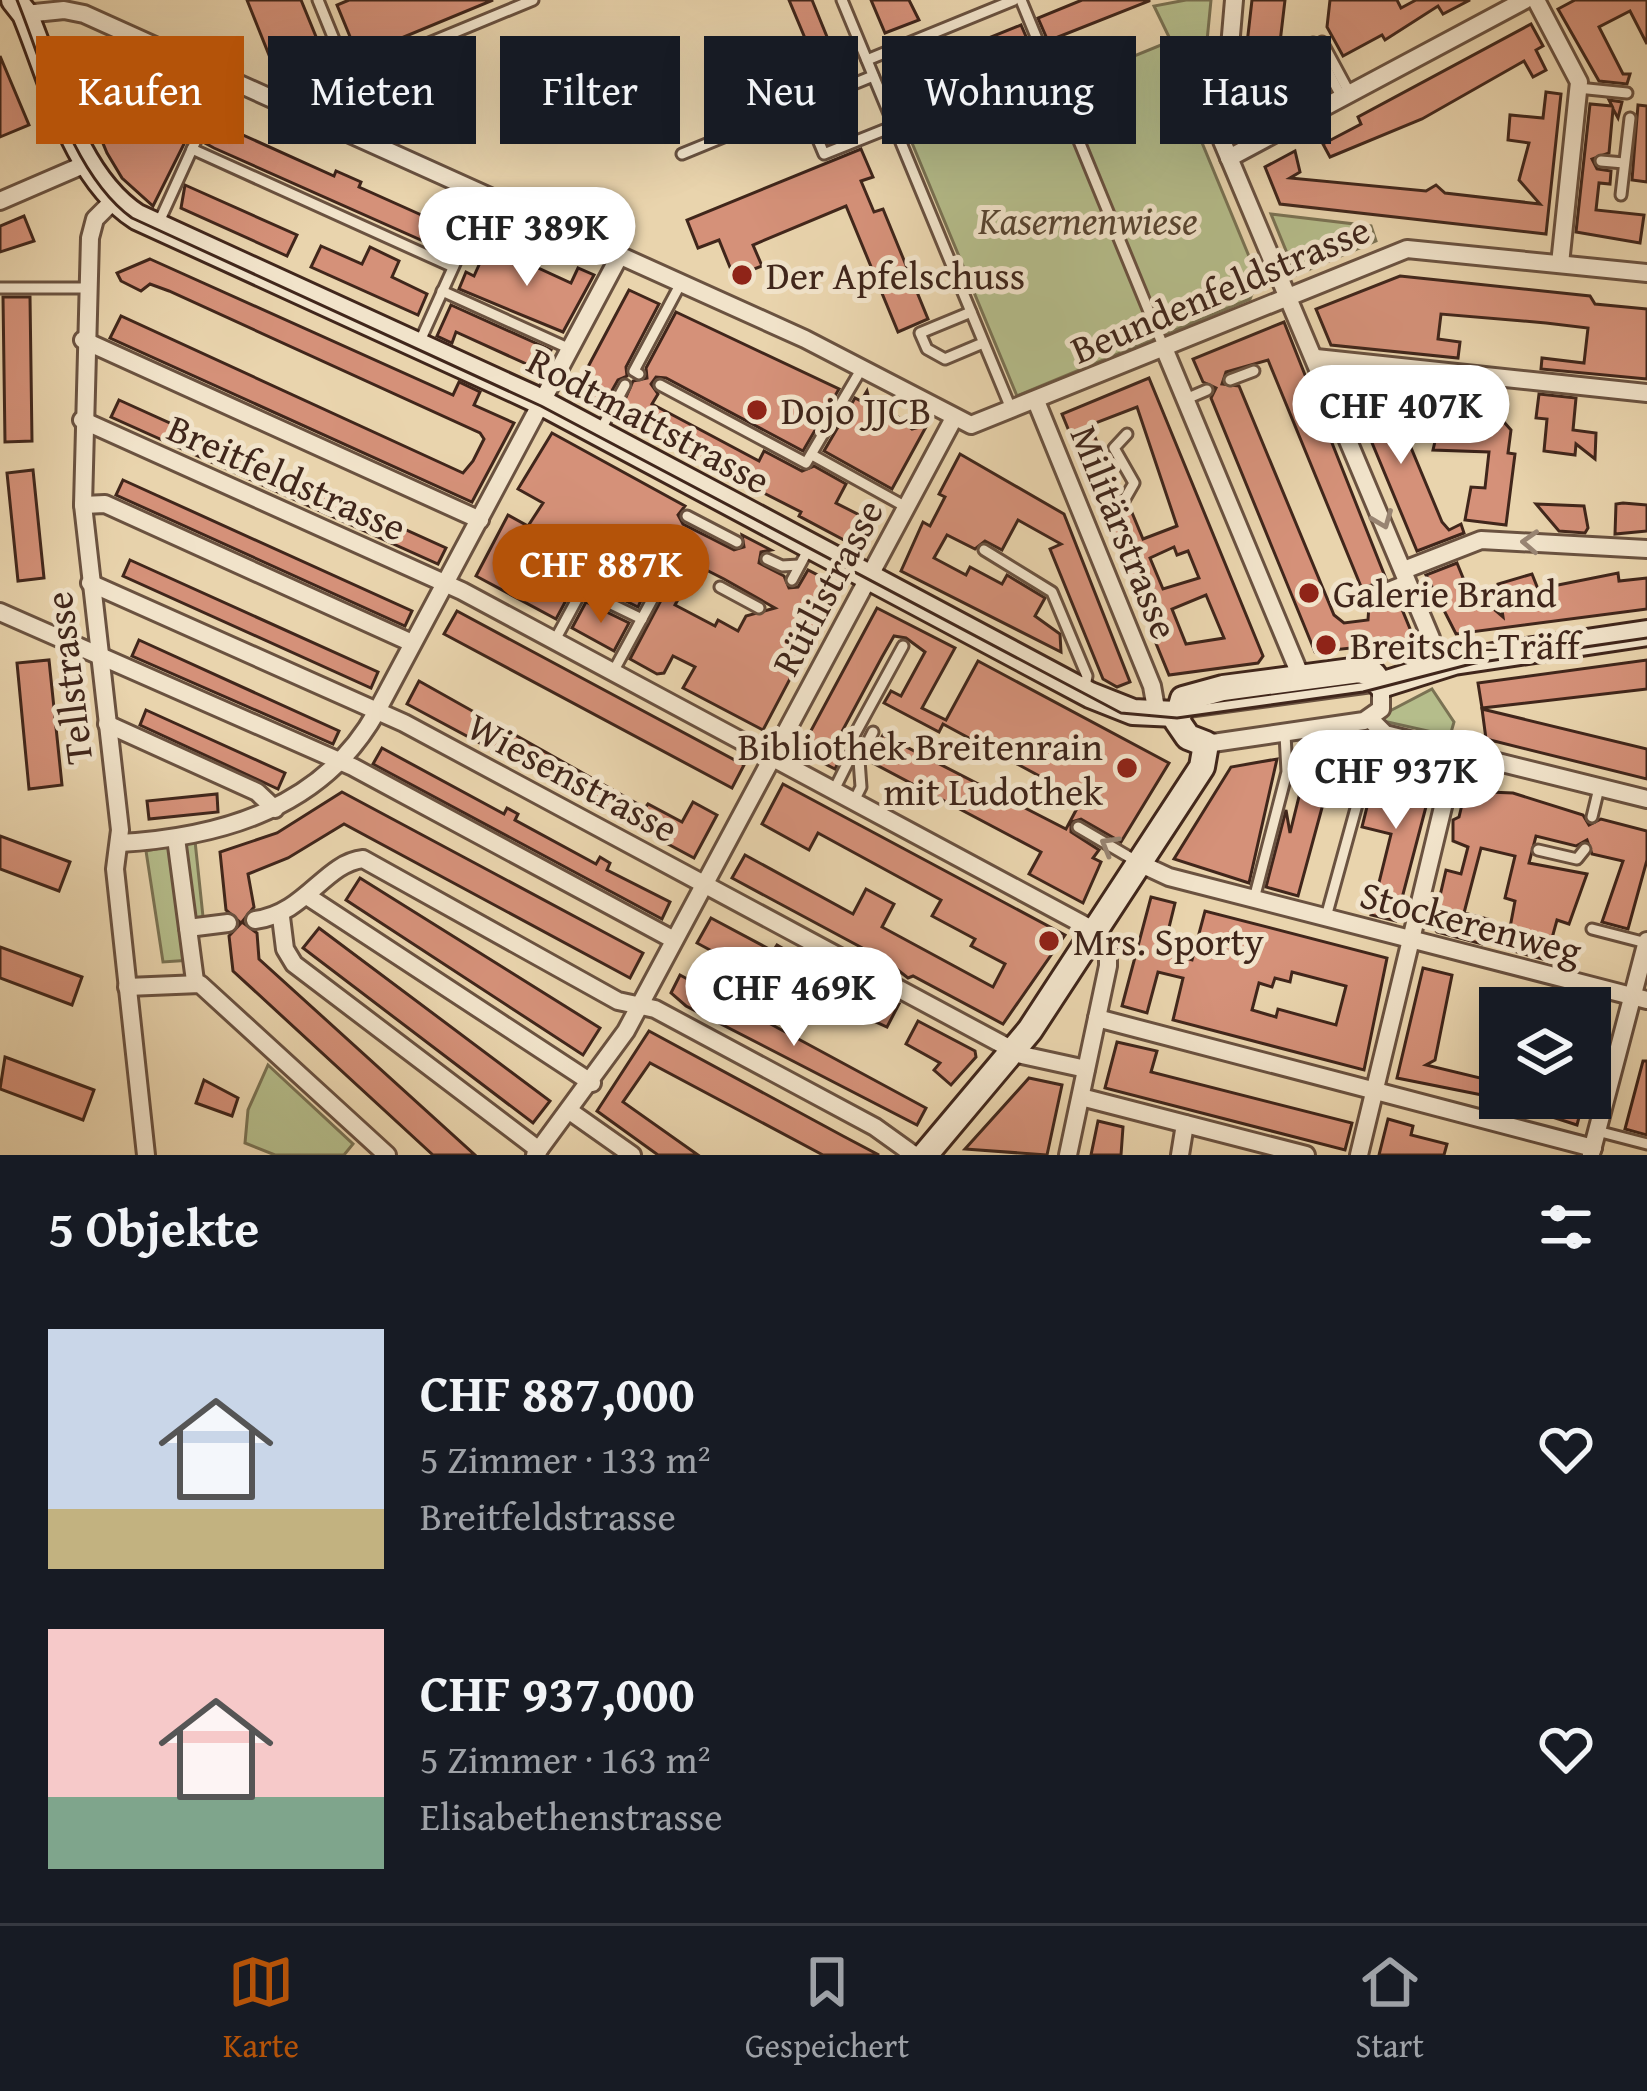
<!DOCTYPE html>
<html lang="de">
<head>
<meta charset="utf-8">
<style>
  :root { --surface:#171b24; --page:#242831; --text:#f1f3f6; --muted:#9ea1a6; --line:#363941; --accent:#b45309 }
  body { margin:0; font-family:"Gentium Book Plus",serif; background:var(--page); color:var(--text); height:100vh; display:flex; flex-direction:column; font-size:45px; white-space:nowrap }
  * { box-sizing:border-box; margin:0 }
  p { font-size:39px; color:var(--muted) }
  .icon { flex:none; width:66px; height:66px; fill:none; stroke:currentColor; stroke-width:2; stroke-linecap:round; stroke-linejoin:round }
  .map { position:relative; height:1155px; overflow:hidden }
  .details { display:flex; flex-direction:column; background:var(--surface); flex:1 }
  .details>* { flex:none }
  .banner { position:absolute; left:36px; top:36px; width:1575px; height:108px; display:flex; gap:24px }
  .controls { position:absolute; left:1479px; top:987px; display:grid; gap:24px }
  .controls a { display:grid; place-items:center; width:132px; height:132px; border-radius:0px; background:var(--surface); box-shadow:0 12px 48px #0002; font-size:60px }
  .price { position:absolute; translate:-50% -102px; padding:0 27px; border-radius:42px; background:#fff; color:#222; font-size:39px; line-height:78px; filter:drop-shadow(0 3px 6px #0008) }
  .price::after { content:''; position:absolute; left:50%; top:72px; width:36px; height:27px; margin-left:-18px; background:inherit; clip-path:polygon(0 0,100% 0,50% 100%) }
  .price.on { background:var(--accent); color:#fff }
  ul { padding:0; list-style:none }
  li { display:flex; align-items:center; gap:36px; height:300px; padding:0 48px }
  li span { display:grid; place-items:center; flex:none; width:336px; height:240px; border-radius:0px; color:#555 }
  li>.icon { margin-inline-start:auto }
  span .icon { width:144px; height:144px; fill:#fffc; stroke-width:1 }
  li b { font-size:51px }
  h2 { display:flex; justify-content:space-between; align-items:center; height:144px; padding:0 48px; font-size:51px }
  .tag { padding:0 42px; border-radius:0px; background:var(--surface); box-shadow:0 12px 48px #0002; font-size:42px; line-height:108px }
  .tag.on { background:var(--accent); color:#fff }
  .menu { display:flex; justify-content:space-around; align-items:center; height:168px; border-top:3px solid var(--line); background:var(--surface); font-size:33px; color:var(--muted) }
  .menu a { display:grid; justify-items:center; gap:6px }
  .menu .on { color:var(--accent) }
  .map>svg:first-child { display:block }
  .green { fill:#b5bd8b; stroke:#7a7253; stroke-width:3 }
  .building { fill:#d59179; stroke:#40261b; stroke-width:3; fill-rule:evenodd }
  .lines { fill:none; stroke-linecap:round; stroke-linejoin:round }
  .lane-casing { stroke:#6a5240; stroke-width:15 }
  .street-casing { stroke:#6a5240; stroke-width:22 }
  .secondary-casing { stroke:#40261b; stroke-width:30 }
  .lane { stroke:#f1e3ca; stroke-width:9 }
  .street { stroke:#f1e3ca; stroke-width:16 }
  .secondary { stroke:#f1e3ca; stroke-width:24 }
  .tram { stroke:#40261b; stroke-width:3 }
  .oneway { stroke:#988472 }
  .poi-dot { fill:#8f2418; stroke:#f1e3ca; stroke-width:4.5 }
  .labels { text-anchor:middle; stroke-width:10; stroke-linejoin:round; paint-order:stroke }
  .park-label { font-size:39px; font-style:italic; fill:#574431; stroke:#f1e3ca }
  .poi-label { font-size:39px; fill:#40261b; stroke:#f1e3ca; text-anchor:start }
  .street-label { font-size:39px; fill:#40261b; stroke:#f1e3ca }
</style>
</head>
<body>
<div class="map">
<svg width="1647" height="1155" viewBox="0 0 1647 1155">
  <rect width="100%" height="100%" fill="#e9d4ad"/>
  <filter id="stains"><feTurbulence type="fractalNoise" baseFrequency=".00167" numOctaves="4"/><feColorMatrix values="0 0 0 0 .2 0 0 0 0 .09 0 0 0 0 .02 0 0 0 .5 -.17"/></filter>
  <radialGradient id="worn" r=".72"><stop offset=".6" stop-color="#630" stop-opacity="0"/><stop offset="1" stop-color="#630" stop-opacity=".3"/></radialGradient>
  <!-- green -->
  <g class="green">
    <path d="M1186,0H1211L1198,133L1258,278L1250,299L1017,396L900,114L921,102L936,137L1171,41L1154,6Z"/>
    <path d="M1271,214L1371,226L1376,241L1296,275Z"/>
    <path d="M1432,689L1454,722L1450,736L1383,721L1386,713Z"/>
    <path d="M195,841L204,926L188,927L191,960L163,962L146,851Z"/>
    <path d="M268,1065L353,1144L344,1155H275L245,1143L248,1110Z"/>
  </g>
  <!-- building -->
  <g class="building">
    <path d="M247,0H301L328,66L281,85Z"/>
    <path d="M349,0H493L358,56L337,5Z"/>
    <path d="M789,0H812L834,54L815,62Z"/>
    <path d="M871,0H909L919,20L885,33Z"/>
    <path d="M1082,0H1149V1L1048,41L1038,18Z"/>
    <path d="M1252,0H1285L1277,68L1291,94L1248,119L1240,105Z"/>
    <path d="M1330,0H1397L1401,8L1416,0H1470L1443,14L1438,6L1385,40L1382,35L1343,56L1327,27Z"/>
    <path d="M1575,0H1647V44L1630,11L1599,27L1623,74H1630L1627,84L1599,81L1558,9Z"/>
    <path d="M1531,24L1543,46L1536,50L1546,70L1533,77L1524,61L1422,119L1330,157L1323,144L1361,124L1358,117Z"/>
    <path d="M1021,25L1031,48L909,97L899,74Z"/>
    <path d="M108,54L181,91L204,96L195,122L115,86L98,89L89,66Z"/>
    <path d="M0,56L29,125L0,137Z"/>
    <path d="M1546,92L1561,94L1546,234L1280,204L1265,167L1295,151L1300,172L1290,178L1426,191L1436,185L1445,193L1540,204L1519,180L1529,143L1508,140L1510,115L1543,118Z"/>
    <path d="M1609,100L1622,102L1618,118L1613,109L1609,153L1592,159L1597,169L1611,171L1610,184L1599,183L1596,210L1644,215L1640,243L1576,232L1590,104L1612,106Z"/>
    <path d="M111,104L187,138L153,206L122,178L107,153L92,117Z"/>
    <path d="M1638,105L1647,106V182L1632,180Z"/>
    <path d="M214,122L334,176L336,171L361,182L359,187L457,231L448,252L214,148L205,143Z"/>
    <path d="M861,149L873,177L861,181L874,212L883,209L928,319L898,332L846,206L753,245L762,266L734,277L719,240L698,248L687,220Z"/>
    <path d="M185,185L297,235L287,256L181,208Z"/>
    <path d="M24,216L34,241L0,252V226Z"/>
    <path d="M488,245L571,283L578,268L594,275L563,332L459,289L466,272L474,276Z"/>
    <path d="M321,246L362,264L370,247L399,261L392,277L427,294L418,315L311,267Z"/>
    <path d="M150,259L453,395L459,382L480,392L474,405L514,423L472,502L110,338L121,316L463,473L473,461L484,439L480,433L169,291L150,284L141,291L121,281L117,273Z"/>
    <path d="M1400,276L1590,296L1595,304L1647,309V379L1541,369L1542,358L1584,363L1588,328L1546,323L1441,314L1438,339L1460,342L1458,358L1331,345L1316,309Z"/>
    <path d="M629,290L659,304L626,367L627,376L618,380L601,410L573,395Z"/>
    <path d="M3,297H30L32,441L5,442Z"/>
    <path d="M451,305L551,350L542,371L456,332L452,343L437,336Z"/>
    <path d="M676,312L839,389L803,451L666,378L656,377L651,384L658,394L652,404L759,461L764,451L802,471L814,466L846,484L836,503L873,522L859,548L799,516L801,512L617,418L633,381L647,378L646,368Z"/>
    <path d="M1284,322L1386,579L1362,589L1268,360L1226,372L1222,384L1239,386L1334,615L1344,623L1368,620L1369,605L1385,598L1388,606L1399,602L1415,641L1315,652L1211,398L1216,388L1203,382L1193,359Z"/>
    <path d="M1149,378L1263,656L1258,663L1169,675L1062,414ZM1137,407L1177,526L1143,539L1130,508L1121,513L1114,507L1118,493L1090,425ZM1174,547L1177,555L1188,551L1199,578L1163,589L1150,558ZM1206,595L1224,638L1186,644L1172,609Z"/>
    <path d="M1358,385L1395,386L1391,422L1399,419L1442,522L1449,530L1461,524L1464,533L1417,551L1353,397Z"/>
    <path d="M867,391L871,407L892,412L912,429L927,425L892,489L824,451L855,398L861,401Z"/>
    <path d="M1539,394L1576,398L1573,430L1596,433L1595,459L1576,444L1575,455L1544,451L1547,419L1536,418Z"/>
    <path d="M119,400L446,548L438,564L111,417Z"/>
    <path d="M1442,412L1503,421L1511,430L1508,453L1515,454L1506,525L1465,520L1471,487L1485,488L1489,452L1433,450Z"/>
    <path d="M552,433L685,506L678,515L683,524L734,550L744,547L742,535L771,550L761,552L759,563L784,576L789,588L798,587L808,570L839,586L763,730L683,688L695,667L673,656L664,673L657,674L630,659L668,587L681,594L675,605L715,626L718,620L738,631L746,616L775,608L724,579L665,549L638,607L539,558L535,571L570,593L556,619L476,576L508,515L528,526L543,503L518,489Z"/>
    <path d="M960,454L1064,514L1130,682L1117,687L1103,679L1050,549L1061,544L1018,520L1002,550L985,541L975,549L947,535L934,558L966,575L970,567L1002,584L1007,575L1045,598L1035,616L1060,634L1061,652L901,571L923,522L930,526L945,497L939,494Z"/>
    <path d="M33,470L44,578L18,581L7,473Z"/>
    <path d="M123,480L412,611L405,626L116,495Z"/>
    <path d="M1623,503L1647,505V531L1615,534L1616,504Z"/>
    <path d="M1536,504L1584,506L1588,528L1585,533L1559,531Z"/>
    <path d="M130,560L378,672L371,688L123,576Z"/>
    <path d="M1457,563L1466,585L1503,617L1498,584L1532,574L1538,589L1618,573L1619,581L1647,578V609L1456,634L1426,575Z"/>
    <path d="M586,602L629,623L614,651L572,628Z"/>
    <path d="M877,608L955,648L922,708L946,720L978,661L1169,763L1121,842L1081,819L1071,822V832L1099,850L1093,858L1101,862L1083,903L1029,874L1041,852L869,761L883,735L1066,829L1082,799L943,724L939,732L884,703L891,691L901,696L925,652L906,638L894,636L882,657L832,750L842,755L835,769L800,751Z"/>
    <path d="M457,611L744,765L732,788L444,634Z"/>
    <path d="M139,640L339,731L333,744L132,656Z"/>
    <path d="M49,660L62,785L29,789L17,663Z"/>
    <path d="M1647,660V689L1482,708L1478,683Z"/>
    <path d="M419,681L645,808L648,804L682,822L693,802L717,815L694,858L407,704Z"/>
    <path d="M1482,709L1647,749V779L1486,739Z"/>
    <path d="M146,710L285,773L278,789L140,725Z"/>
    <path d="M382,748L504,814L507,808L518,814L515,820L596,864L600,857L610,863L607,870L670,902L662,919L373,764Z"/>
    <path d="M1310,752L1359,762L1348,803L1331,799L1323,804L1298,896L1266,887L1286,810L1290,833Z"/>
    <path d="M1277,759L1249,883L1174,859L1231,767Z"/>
    <path d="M1377,767L1433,780L1396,921L1371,915L1391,834L1362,827Z"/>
    <path d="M1468,780L1474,793L1486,786L1489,792L1513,793L1583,815L1589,825L1601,819L1647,831V860L1628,929L1602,922L1623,861L1592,854L1587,840L1576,846L1536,836L1529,863L1587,874L1569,924L1557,920L1546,960L1506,949L1515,901L1505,898L1515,856L1481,848L1464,913L1488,919L1482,944L1437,932L1433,926L1446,870L1461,874L1468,847L1453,841V820L1459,817Z"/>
    <path d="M783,784L1065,935L1003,1024L913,976L908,978L889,963L883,965L881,958L732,878L745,855L853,914L866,889L894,904L882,927L993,987L1005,964L971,946L975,939L932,916L941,900L818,833L809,850L762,824Z"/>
    <path d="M342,792L643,953L630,978L344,824L288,858L248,874L254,907L242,922L257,933L259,959L475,1155H433L233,971L229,936L241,923L226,910L220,852L277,833Z"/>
    <path d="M217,794L218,812L149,819L147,801Z"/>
    <path d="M0,836L70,862L59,891L0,869Z"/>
    <path d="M360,878L600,1028L583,1055L346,900Z"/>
    <path d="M1151,897L1175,903L1163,952L1192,960L1205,911L1387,958L1364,1070L1173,1020L1183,978L1158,972L1147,1013L1122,1006ZM1292,972L1346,986L1336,1025L1278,1009L1276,1017L1252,1010L1259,983L1272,987L1275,978L1290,982Z"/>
    <path d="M711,918L773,951L777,945L865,996L869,987L880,1001L899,1004L887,1027L763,971L760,977L697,943Z"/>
    <path d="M319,928L550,1101L533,1123L303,948Z"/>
    <path d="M0,947L82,977L72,1005L0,978Z"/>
    <path d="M1423,968L1452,975L1435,1060L1426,1065L1484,1079L1500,1070V1098H1584L1577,1125L1487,1096L1397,1078Z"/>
    <path d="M680,975L926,1108L917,1125L686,1006L671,993Z"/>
    <path d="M918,1021L975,1051L976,1057L951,1085L934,1070L940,1063L906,1044Z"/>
    <path d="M649,1031L843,1136L879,1155H823L650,1063L623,1102L698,1155H658L597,1111Z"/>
    <path d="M1117,1042L1157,1051L1151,1072L1352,1123L1345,1150L1105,1088Z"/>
    <path d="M5,1057L94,1090L83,1120L0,1089Z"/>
    <path d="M1643,1061H1647V1135L1625,1129Z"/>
    <path d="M1029,1078L1062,1085L1047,1155L965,1149Z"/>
    <path d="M204,1080L238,1098L232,1116L196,1103Z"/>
    <path d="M1388,1119L1413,1126L1411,1135L1447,1144L1444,1155H1379Z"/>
    <path d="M1098,1121L1123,1127L1121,1155H1091Z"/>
  </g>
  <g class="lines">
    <!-- lane casing -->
    <g class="lane-casing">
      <g id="lane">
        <path d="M318,0L377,145"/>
        <path d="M842,0L1012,411"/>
        <path d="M1021,0L1164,348"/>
        <path d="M1322,42L1350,94"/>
        <path d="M1313,43L1342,98"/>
        <path d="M867,60L1014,0"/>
        <path d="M1578,88L1627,93"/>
        <path d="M803,104L824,154L894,126"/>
        <path d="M66,111L111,94L199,134"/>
        <path d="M305,111L334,98L349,76L533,0"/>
        <path d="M192,149L453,267"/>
        <path d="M682,154L873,76"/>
        <path d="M1601,161L1624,163"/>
        <path d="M1621,195L1630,118"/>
        <path d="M159,222L224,79"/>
        <path d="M0,288H86"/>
        <path d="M442,291L568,348"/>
        <path d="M971,312L920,333L927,349L945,359L983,343"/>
        <path d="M420,341L486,195"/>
        <path d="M639,374L634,371L681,283"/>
        <path d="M1230,380L1254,371"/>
        <path d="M660,385L806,463L862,368"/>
        <path d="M1186,399L1207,390"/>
        <path d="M599,433L625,385"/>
        <path d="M814,456L906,507"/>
        <path d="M1122,504L1134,483L1114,448L1127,434"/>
        <path d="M687,516L737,542"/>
        <path d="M984,550L1052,592L1087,676L1085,687"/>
        <path d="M767,559L782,566L799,565"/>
        <path d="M542,566L582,590"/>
        <path d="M792,580L808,550"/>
        <path d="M720,587L759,608"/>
        <path d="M1345,591L1355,601L1407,580"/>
        <path d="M555,640L582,590L642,619"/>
        <path d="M613,672L659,587"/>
        <path d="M1184,712L1376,686"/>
        <path d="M834,790L851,756L850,743L903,646"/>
        <path d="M854,801L861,787L859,760L873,732"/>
        <path d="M1592,817L1599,788"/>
        <path d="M1078,827L1136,861"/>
        <path d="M1538,850L1577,859L1585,849"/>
        <path d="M1254,899L1287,772L1285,734"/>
        <path d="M1326,917L1377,732"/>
        <path d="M1592,929L1646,943"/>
        <path d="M1597,1131L1647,1144"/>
      </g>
    </g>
    <!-- street casing -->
    <g class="street-casing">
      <g id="street">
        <path d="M1234,0L1222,141L1431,638L1433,669"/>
        <path d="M1536,0L1579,82L1560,264"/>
        <path d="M25,14L64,10L84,14L805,339L971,425L1407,249L1647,273"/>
        <path d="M1229,158L1525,0"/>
        <path d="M114,200L95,219L90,238L83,505L120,830L115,869L146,1155"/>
        <path d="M0,201L88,163"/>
        <path d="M83,340L480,520"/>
        <path d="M1164,348L1301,677"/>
        <path d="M1316,358L1647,393"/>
        <path d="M1036,401L1152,686L1157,714"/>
        <path d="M82,420L462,591L1099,933L1108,945V966L1068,1155"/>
        <path d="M83,505L105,504L412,643"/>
        <path d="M1404,570L1481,540L1647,549"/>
        <path d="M90,583L404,723L1022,1055L1086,1069"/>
        <path d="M0,612L353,767L674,940"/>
        <path d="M1370,719L1385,734L1647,799"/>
        <path d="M107,724L257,792L275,809"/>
        <path d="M1206,744L1364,721L1381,709V685"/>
        <path d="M176,838L195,981"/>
        <path d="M120,843C223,837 324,807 377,711L620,255"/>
        <path d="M1141,864L1169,877L1647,1000"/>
        <path d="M307,896L592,1083"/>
        <path d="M281,917L285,949L294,964L539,1150"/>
        <path d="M255,920C305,914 325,863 363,859L618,1001L655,1009L875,1127L914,1155"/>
        <path d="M188,928L228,923"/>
        <path d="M127,987L200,984L387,1155"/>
        <path d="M1097,1018L1593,1148"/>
        <path d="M1081,1097L1306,1155"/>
        <path d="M571,1112L632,1155"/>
        <path d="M1591,1154L1647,941"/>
        <path d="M535,1155L626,1031L954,418"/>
        <path d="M1180,1155L1185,1124"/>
        <path d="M1359,1155L1456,753"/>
      </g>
    </g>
    <!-- secondary casing -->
    <g class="secondary-casing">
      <g id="secondary">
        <path d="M14,0L25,14C53,81 74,176 137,217L533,398L1090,695L1133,712L1176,714"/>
        <path d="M925,1155L1030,1030L1202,767L1206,744L1188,737L1177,721L1183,699L1223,688L1359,670L1373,674L1381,685L1454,662L1647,633"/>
      </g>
    </g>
    <!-- lane -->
    <use href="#lane" class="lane"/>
    <!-- street -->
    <use href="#street" class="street"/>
    <!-- secondary -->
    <use href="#secondary" class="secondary"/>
    <!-- tram -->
    <path class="tram" d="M17,0C45,69 71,174 132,218L541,406L1121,713L1177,718L1363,692L1475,663L1647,638"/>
  </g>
  <!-- one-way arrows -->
  <defs><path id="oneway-chevron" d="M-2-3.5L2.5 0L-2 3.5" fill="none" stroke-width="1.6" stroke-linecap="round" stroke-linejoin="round" transform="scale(3)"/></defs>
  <g class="oneway">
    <use href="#oneway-chevron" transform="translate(1383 520) rotate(68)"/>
    <use href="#oneway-chevron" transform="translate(1530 542) rotate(-177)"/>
    <use href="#oneway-chevron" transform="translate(1109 845) rotate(-150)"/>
  </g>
  <!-- markers -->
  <g class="poi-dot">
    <circle cx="742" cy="275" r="12"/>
    <circle cx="757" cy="410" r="12"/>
    <circle cx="1309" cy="593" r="12"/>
    <circle cx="1326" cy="645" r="12"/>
    <circle cx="1127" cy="768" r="12"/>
    <circle cx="1049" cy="941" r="12"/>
  </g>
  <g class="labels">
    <!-- park labels -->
    <g class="park-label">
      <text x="1088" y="234">Kasernenwiese</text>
    </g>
    <!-- poi labels -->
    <g class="poi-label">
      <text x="766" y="289">Der Apfelschuss</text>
      <text x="781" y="424">Dojo JJCB</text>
      <text x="1333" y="607">Galerie Brand</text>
      <text x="1350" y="659">Breitsch-Träff</text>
      <text x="1103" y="760" text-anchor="end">Bibliothek Breitenrain<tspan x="1103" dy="45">mit Ludothek</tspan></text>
      <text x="1073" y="955">Mrs. Sporty</text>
    </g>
    <!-- street labels -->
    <g class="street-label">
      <text transform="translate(1220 289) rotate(-23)" y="14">Beundenfeldstrasse</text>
      <text transform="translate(649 420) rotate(28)" y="14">Rodtmattstrasse</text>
      <text transform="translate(287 477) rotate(24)" y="14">Breitfeldstrasse</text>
      <text transform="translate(1125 532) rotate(68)" y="14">Militärstrasse</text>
      <text transform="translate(827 587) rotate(-62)" y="14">Rütlistrasse</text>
      <text transform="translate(68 678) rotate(-97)" y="14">Tellstrasse</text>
      <text transform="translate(573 777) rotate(28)" y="14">Wiesenstrasse</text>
      <text transform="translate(1471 922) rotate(15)" y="14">Stockerenweg</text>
    </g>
  </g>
  <rect width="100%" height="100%" filter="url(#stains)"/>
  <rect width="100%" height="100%" fill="url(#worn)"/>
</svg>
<div class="controls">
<a><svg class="icon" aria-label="layers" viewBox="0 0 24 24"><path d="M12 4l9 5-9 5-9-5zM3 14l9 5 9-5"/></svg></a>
</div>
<b class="price" style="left:527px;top:289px">CHF 389K</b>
<b class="price" style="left:1401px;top:467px">CHF 407K</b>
<b class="price on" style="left:601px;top:626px">CHF 887K</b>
<b class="price" style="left:1396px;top:832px">CHF 937K</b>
<b class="price" style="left:794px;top:1049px">CHF 469K</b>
<div class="banner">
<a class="tag on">Kaufen</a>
<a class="tag">Mieten</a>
<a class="tag">Filter</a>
<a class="tag">Neu</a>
<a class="tag">Wohnung</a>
<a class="tag">Haus</a>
</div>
</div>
<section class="details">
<h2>5 Objekte<svg class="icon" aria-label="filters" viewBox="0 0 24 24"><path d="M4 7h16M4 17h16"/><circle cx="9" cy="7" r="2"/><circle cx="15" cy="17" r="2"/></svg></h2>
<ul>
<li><span style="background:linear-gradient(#c9d6e8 75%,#c2b280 0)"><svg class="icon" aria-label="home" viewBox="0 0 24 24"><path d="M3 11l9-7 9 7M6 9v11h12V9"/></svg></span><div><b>CHF 887,000</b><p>5 Zimmer · 133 m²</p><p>Breitfeldstrasse</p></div><svg class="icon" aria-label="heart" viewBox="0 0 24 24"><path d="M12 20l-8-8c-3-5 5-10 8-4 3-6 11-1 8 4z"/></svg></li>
<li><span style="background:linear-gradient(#f6c9c9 70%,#7fa58c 0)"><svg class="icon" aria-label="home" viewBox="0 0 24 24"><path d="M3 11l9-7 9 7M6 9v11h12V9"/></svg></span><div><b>CHF 937,000</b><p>5 Zimmer · 163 m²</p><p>Elisabethenstrasse</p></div><svg class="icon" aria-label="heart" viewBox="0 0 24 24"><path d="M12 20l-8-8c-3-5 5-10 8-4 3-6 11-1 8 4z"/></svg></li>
</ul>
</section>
<nav class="menu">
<a class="on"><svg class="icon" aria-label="map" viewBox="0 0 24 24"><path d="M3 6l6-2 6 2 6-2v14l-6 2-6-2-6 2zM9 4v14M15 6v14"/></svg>Karte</a>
<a><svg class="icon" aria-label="saved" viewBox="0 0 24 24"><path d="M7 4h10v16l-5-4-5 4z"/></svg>Gespeichert</a>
<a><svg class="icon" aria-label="home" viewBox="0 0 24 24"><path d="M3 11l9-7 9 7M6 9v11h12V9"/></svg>Start</a>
</nav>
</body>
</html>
